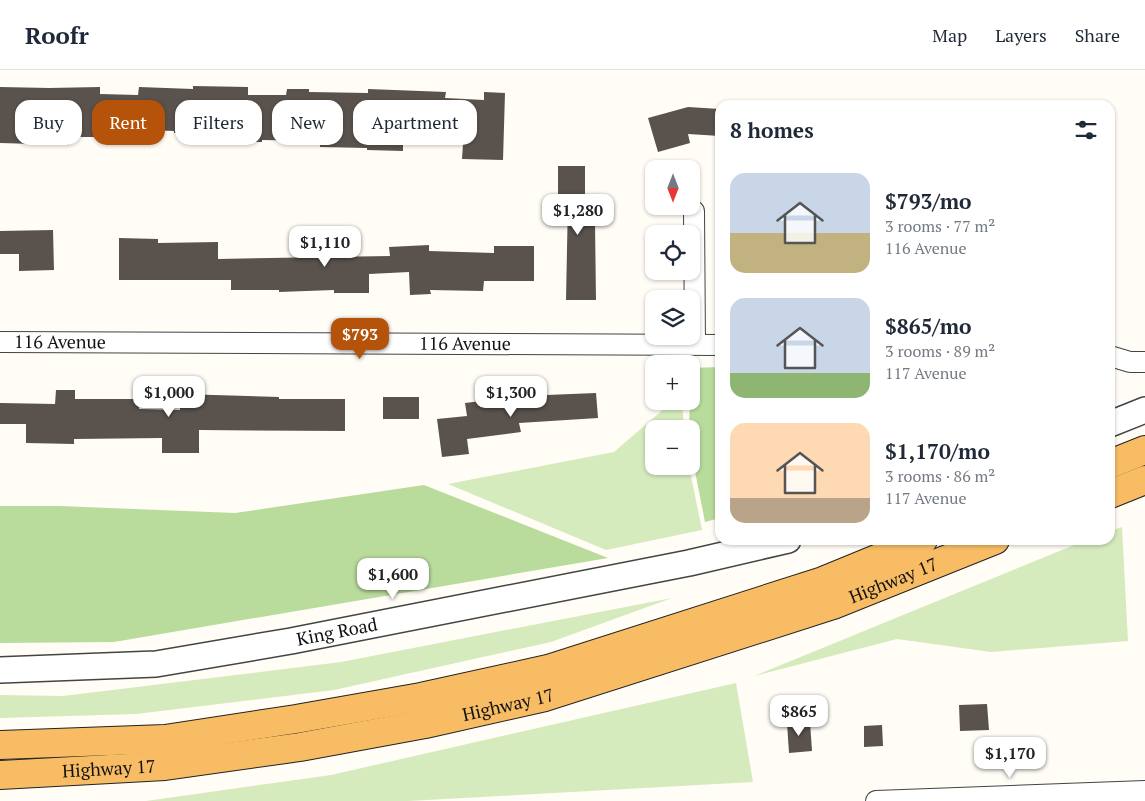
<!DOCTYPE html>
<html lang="en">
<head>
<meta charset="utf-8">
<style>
  :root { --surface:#fff; --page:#f6f6f7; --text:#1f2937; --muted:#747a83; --line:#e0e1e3; --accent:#b45309 }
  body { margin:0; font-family:"PT Serif",serif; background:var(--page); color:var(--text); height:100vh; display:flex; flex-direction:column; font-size:19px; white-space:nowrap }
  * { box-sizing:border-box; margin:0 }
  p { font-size:16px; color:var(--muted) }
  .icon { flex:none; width:28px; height:28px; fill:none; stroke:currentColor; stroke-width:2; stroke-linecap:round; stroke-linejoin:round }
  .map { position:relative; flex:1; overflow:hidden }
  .sheet { position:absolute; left:715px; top:30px; width:400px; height:445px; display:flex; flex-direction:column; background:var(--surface); border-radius:15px; box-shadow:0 1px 4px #0004 }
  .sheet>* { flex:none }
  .guide { position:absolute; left:15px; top:30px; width:475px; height:45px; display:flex; gap:10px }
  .needle { width:32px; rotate:180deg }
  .buttons { position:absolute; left:645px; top:90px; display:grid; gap:10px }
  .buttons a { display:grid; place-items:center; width:55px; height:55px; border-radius:10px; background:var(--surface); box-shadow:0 1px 4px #0004; font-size:25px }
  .price { position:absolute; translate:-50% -42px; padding:0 11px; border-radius:10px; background:#fff; color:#222; font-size:16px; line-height:32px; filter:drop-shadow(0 1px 2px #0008) }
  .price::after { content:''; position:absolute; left:50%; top:30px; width:15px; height:11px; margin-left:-8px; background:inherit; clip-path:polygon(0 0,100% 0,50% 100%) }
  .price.on { background:var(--accent); color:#fff }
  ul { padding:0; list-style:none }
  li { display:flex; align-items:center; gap:15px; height:125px; padding:0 15px }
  li span { display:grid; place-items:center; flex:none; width:140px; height:100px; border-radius:15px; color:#555 }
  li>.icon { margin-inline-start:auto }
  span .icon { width:60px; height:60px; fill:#fffc; stroke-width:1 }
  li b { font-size:21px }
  h2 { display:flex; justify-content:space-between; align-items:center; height:60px; padding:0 15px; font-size:21px }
  .pill { padding:0 18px; border-radius:15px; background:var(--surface); box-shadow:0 1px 4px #0004; font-size:18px; line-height:45px }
  .pill.on { background:var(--accent); color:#fff }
  header { display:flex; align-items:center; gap:30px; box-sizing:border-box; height:70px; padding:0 25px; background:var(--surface); border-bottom:1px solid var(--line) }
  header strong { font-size:24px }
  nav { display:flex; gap:28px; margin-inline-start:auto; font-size:18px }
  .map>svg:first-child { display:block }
  .green { fill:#d5ebbd }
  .forest { fill:#b9dc9c }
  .building { fill:#5a524d }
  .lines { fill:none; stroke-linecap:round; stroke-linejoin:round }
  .minor-casing { stroke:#444; stroke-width:22 }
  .tertiary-casing { stroke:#444; stroke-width:28 }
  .trunk-casing { stroke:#222; stroke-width:30 }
  .minor { stroke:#fff; stroke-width:20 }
  .tertiary { stroke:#fff; stroke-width:25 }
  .trunk { stroke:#f7bc64; stroke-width:28 }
  .labels { text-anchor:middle; stroke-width:5; stroke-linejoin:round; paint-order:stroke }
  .street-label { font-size:18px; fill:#111; stroke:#fff }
</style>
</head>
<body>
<header>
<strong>Roofr</strong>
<nav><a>Map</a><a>Layers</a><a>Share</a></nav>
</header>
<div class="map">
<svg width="1145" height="731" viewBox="0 0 1145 731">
  <rect width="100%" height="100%" fill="#fffdf5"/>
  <!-- green -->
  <g class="green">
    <path d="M673,331H682L684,359H654V396H689L702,460L606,480L448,414L614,382Z"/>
    <path d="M1122,457L1128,571L991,582L897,569L754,606L1084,471L1110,470V461Z"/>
    <path d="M672,528L551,572L334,620L136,644L0,648V625L63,626L341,592Z"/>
    <path d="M736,613L753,712L408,731H146L331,705Z"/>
  </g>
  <!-- forest -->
  <g class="forest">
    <path d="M720,297V448L705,452L691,381V359H689L691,298Z"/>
    <path d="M424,415L608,488L114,572L0,573V436H59L235,443Z"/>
  </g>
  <!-- building -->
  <g class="building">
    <path d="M193,16L248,17V25H286L287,19H309V22L368,23V19L446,22L445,28L484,30V22L505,23L503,90L462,89L463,74L403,71V81L367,80V78L320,77V71L262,70V72L188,71V64L174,63V61L118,59V67H69V75L0,73V17L49,18L100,17V24L138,25L139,17L193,19Z"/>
    <path d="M688,37L720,39V66L688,64L690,73L658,82L648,48Z"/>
    <path d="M558,96H585V153H595L596,230H566L568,130H558Z"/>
    <path d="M53,160L54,200L19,201V184H0V161Z"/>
    <path d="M119,168L158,169V173L218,172V189L390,186L389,177L429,175V181L494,183V176H534V211H484L483,221L430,220L431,224L410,225L409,202L369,204V223H334V220L279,222V220H231V210H119Z"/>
    <path d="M56,320H75V329H139V339L180,340V324L279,327V329H345V361L199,360V383H162V368L74,369V374L26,373V354H0V333L55,334Z"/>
    <path d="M596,323L598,348L519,353L521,362L467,369L469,384L442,387L437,349L467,346L465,333L522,326Z"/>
    <rect x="383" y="327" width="36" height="22"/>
    <path d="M987,634L989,660L960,661L959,635Z"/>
    <path d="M810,652L812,681L789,683L787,653Z"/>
    <path d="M882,655L883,676L864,677V656Z"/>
  </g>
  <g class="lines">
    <!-- minor casing -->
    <g class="minor-casing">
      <g id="minor">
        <path d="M694,141L695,274"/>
        <path id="s1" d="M0,272L720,275"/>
        <path d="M1110,286L1130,292H1145"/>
        <path d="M876,731L1145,721"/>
      </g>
    </g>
    <!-- tertiary casing -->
    <g class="tertiary-casing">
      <g id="tertiary">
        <path d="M1110,354L1145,340"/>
        <path id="s2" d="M0,600L156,594L291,571L689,493L788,470"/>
      </g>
    </g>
    <!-- trunk casing -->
    <g class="trunk-casing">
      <g id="trunk">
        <path d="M1110,394L1145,380"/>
        <path d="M1110,424L1145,410"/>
        <path d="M0,675L165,669L296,649L421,627L548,599L823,511L923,470"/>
        <path id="s3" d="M0,705L165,696L300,677L425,654L545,627L833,535L995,470"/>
      </g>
    </g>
    <!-- minor -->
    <use href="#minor" class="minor"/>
    <!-- tertiary -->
    <use href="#tertiary" class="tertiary"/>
    <!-- trunk -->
    <use href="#trunk" class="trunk"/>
  </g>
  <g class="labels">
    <!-- street labels -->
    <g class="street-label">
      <text dy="6" stroke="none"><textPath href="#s1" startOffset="60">116 Avenue</textPath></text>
      <text dy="6" stroke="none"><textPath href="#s1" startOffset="465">116 Avenue</textPath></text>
      <text dy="6" stroke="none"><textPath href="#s3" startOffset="919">Highway 17</textPath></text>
      <text dy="6" stroke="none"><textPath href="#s2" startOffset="340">King Road</textPath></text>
      <text dy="6" stroke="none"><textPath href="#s3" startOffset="514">Highway 17</textPath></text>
      <text dy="6" stroke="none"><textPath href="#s3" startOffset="109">Highway 17</textPath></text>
    </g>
  </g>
</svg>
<div class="buttons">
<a><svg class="needle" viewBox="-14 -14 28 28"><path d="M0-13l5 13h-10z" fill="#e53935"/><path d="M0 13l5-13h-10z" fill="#747a83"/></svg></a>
<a><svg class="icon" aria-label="locate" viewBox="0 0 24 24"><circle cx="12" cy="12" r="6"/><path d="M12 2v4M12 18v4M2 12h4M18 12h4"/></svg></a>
<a><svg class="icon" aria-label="layers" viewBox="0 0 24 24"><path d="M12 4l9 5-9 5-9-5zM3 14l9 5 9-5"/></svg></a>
<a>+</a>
<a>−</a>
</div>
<b class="price" style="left:578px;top:166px">$1,280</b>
<b class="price" style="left:325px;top:198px">$1,110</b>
<b class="price on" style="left:360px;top:290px">$793</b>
<b class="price" style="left:169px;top:348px">$1,000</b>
<b class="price" style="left:511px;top:348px">$1,300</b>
<b class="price" style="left:393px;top:530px">$1,600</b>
<b class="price" style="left:799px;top:667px">$865</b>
<b class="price" style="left:1010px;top:709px">$1,170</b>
<div class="guide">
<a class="pill">Buy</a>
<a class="pill on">Rent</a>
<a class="pill">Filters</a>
<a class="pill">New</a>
<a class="pill">Apartment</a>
</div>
<section class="sheet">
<h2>8 homes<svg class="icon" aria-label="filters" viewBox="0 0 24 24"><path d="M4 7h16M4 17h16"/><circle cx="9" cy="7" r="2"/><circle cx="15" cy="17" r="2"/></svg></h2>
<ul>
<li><span style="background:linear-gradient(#c9d6e8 60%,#c2b280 0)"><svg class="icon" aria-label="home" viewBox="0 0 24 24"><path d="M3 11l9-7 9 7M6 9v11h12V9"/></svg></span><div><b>$793/mo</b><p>3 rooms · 77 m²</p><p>116 Avenue</p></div></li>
<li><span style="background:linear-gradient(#c9d6e8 75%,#8fb573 0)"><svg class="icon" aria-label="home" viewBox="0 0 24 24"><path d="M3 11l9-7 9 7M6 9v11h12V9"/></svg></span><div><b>$865/mo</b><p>3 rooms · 89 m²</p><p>117 Avenue</p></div></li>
<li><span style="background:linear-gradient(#ffd9b3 75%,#b9a48a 0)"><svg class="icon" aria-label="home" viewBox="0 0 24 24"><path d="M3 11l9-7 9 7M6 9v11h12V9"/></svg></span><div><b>$1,170/mo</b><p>3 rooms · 86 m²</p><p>117 Avenue</p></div></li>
</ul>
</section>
</div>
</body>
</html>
